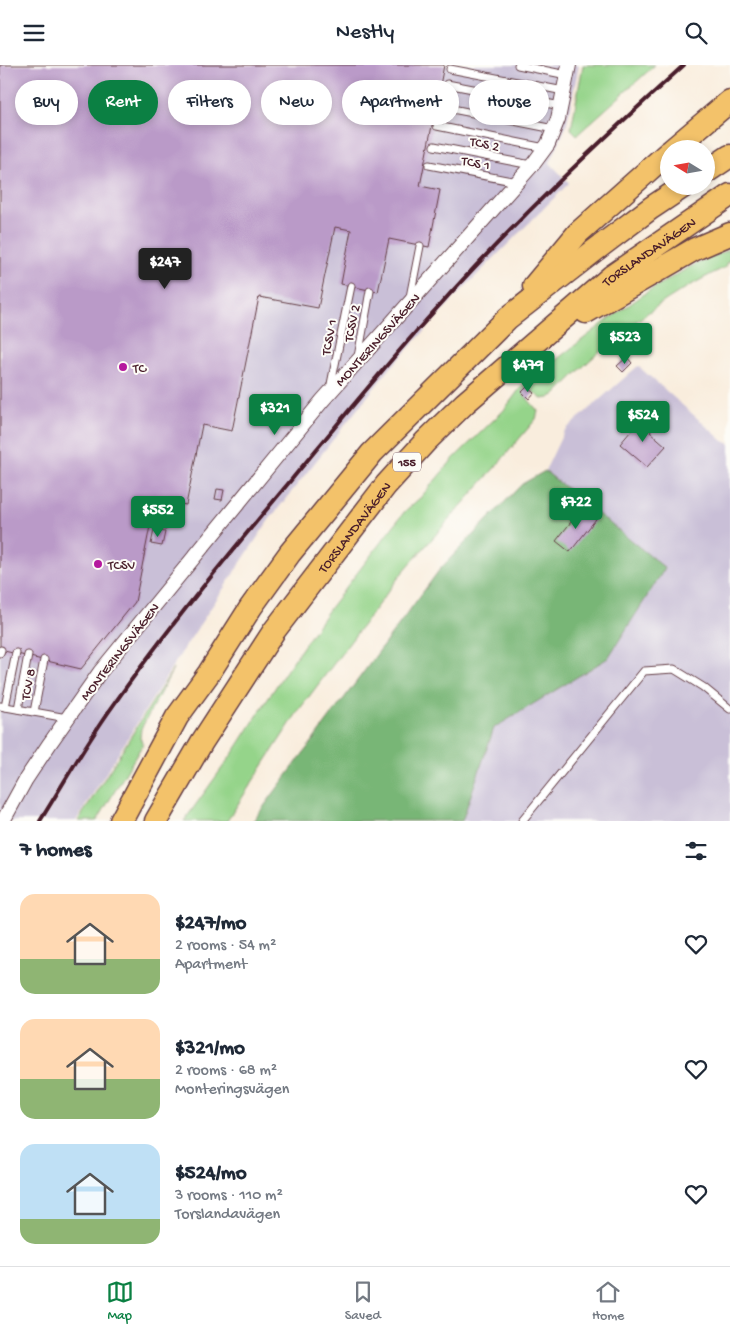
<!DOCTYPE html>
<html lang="en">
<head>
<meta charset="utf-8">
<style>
  :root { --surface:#fff; --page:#f2f2f3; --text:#1f2937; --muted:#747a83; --line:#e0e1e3; --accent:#0b8043 }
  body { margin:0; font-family:"Gochi Hand",sans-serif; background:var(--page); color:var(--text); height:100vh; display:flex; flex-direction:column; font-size:19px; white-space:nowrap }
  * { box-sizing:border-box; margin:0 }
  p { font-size:16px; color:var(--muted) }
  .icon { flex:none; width:28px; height:28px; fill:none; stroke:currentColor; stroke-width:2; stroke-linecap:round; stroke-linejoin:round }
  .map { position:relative; height:756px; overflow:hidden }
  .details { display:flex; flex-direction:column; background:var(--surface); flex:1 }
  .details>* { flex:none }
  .hud { position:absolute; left:15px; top:15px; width:700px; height:45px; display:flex; gap:10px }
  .needle { width:32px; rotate:281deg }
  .fabs { position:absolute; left:660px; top:75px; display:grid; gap:10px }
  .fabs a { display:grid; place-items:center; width:55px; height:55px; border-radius:50%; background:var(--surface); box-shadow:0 2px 8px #0003; font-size:25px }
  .price { position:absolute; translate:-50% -42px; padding:0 11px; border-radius:5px; background:var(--accent); color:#fff; font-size:16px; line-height:32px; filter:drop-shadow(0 1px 2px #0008) }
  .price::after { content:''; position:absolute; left:50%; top:30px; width:15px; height:11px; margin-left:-8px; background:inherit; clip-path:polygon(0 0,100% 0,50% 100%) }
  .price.on { background:#222; color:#fff }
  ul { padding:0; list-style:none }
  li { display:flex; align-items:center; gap:15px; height:125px; padding:0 20px }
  li span { display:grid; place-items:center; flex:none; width:140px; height:100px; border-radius:15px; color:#555 }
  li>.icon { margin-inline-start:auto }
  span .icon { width:60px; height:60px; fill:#fffc; stroke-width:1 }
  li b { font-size:21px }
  h2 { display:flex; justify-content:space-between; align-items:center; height:60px; padding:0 20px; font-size:21px }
  .tag { padding:0 18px; border-radius:22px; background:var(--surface); box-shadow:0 2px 8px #0003; font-size:18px; line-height:45px }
  .tag.on { background:var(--accent); color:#fff }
  header { display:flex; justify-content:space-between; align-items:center; height:65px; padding:0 20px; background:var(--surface); font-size:22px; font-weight:600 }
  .tab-bar { display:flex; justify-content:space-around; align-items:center; height:70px; border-top:1px solid var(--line); background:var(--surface); font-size:14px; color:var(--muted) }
  .tab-bar a { display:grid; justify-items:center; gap:2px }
  .tab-bar .on { color:var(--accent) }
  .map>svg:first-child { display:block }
  .industrial { fill:#c9bfd7 }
  .green { fill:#95d48a; stroke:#707a5a }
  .forest { fill:#78b676; stroke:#616a50 }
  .building { fill:#ba9ac8 }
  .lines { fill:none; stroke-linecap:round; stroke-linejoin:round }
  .lane-casing { stroke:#643e46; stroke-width:9 }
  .street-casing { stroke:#643e46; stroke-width:16 }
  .primary-casing { stroke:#643e46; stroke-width:25 }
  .lane { stroke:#fff; stroke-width:7 }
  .street { stroke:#fff; stroke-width:14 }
  .primary { stroke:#f3c26a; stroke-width:22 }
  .rail { stroke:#4a1f2b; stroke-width:4 }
  .poi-dot { fill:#b5179e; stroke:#fdfcf7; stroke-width:2 }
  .labels { text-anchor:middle; stroke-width:4; stroke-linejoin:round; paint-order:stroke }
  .shield { fill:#fdfcf7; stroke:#806168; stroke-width:1 }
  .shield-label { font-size:12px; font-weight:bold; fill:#4a1f2b }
  .street-label { font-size:14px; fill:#4a1f2b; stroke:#fdfcf7 }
  .poi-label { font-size:14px; fill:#4a1f2b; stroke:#fdfcf7; text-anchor:start }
</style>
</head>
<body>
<header><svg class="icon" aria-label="menu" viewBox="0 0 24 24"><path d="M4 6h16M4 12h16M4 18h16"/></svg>Nestly<svg class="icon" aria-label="search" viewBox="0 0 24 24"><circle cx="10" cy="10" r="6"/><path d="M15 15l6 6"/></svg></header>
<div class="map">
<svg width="730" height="756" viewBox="0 0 730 756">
  <rect width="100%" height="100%" fill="#fdfcf7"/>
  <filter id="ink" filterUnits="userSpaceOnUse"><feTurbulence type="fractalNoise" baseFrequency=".02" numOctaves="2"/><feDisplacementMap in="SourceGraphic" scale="10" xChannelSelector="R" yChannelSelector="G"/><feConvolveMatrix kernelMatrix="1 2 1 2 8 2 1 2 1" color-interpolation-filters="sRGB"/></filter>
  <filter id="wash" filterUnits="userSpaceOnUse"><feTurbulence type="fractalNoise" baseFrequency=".0096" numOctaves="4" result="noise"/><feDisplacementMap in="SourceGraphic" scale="20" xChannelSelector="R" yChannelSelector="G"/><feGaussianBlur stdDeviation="1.12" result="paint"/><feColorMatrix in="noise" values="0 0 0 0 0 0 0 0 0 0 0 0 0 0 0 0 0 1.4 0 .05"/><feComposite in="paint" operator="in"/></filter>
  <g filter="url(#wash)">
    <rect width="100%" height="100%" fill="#f9eddd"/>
    <!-- industrial -->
    <g class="industrial">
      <path d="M0,0H579L566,62L550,98L569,118L459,228L387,307L269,455L183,585L76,756H0Z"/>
      <path d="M638,301L723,376L730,379V756H462L494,663L608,593L665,503L545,406L564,366Z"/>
    </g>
    <!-- green -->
    <g class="green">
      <path d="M583,0H655L577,70L571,64Z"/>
      <path d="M730,184V196L726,198V202C661,232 605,277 556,329L549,333L542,334L526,322L522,327L538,346L536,354L498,399L402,508L299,645L227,756H184L235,685L284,609L330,543L405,446L421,432L454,393L504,345L521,322L609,254L650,225L690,202Z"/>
      <path d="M173,604L141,664L140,673L143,679L97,756H78Z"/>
    </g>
    <!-- forest -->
    <path class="forest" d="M545,406L665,503L608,593L494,663L462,756H253L440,504L522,419Z"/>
    <g id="blocks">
      <!-- building -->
      <g class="building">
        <path d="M0,0H444L420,121L440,125L429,182L389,174L378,227L341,219L351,165L335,162L318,243L259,232L232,366L202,360L186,440L171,437L166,465L150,461L135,537L81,604L0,585Z"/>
        <path d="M627,292L632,298L623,307L617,301Z"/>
        <path d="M527,322L534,328L529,334L522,327Z"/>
        <path d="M642,353L654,363L650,367L666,381L647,402L620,379Z"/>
        <path d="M217,424L224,425L222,435L215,434Z"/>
        <path d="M582,443L596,454L570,487L556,476Z"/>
        <path d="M154,465L165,467L162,481L151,479Z"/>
      </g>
    </g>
  </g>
  <g filter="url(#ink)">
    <use href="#blocks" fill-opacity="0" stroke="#643e46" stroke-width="1"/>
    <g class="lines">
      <!-- lane casing -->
      <g class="lane-casing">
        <g id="lane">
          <path d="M518,0L567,10"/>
          <path d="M450,4L564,26"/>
          <path d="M447,19L561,41"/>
          <path d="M442,42L554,64"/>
          <path d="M437,61L545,83"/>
          <path d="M434,81L531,100"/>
          <path d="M429,100L517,117"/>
          <path d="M410,232L420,181"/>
          <path d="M358,292L370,226"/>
          <path d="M330,324L351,221"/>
          <path d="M0,588L1,585"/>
          <path d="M0,641L67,653"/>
          <path d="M5,642L16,588"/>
          <path d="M18,644L28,590"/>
          <path d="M34,647L44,595"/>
          <path d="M522,756L644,606L674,604L703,622L730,644"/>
        </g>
      </g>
      <!-- street casing -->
      <g class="street-casing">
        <path id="street" d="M3,756L26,714L50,678L100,607L322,336L534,98L548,79L558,54L569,0"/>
      </g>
      <!-- primary casing -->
      <g class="primary-casing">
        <g id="primary">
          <path d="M673,84L730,36"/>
          <path d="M706,107L730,91"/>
          <path d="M534,221L578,168L669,87"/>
          <path d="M586,247L695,184L730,169"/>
          <path d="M121,756L177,652L209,608L251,542L290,488L372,388L508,253L594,186L651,143L684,121"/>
          <path id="s1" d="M156,756L202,677L274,566L386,420L426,376L465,338L612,211L730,130"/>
        </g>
      </g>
      <!-- lane -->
      <use href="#lane" class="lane"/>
      <!-- street -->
      <use href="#street" class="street"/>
      <!-- primary -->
      <use href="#primary" class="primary"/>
      <!-- rail -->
      <path class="rail" d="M40,756C64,718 86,678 112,642C168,562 230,488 292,414C340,356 387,298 438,242C515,156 599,77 684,0"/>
    </g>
  </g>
  <!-- markers -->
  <g class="poi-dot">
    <circle cx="123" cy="302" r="5"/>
    <circle cx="98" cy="499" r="5"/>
  </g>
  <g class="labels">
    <!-- shield labels -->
    <rect class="shield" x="393" y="387.5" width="28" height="19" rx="4"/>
    <g class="shield-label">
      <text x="407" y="401">155</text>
    </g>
    <!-- street labels -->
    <g class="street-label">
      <text transform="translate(485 78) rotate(11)" y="5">TCS 2</text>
      <text transform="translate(476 97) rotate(11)" y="5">TCS 1</text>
      <text dy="5" stroke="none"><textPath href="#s1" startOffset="760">TORSLANDAVÄGEN</textPath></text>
      <text transform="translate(351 258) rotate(-79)" y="5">TCSV 2</text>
      <text transform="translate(328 272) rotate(-79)" y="5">TCSV 1</text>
      <text transform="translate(377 274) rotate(-48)" y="5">MONTERINGSVÄGEN</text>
      <text dy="5" stroke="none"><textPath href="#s1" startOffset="355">TORSLANDAVÄGEN</textPath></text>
      <text transform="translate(119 586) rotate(-52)" y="5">MONTERINGSVÄGEN</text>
      <text transform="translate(27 619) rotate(-79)" y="5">TCV 8</text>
    </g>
    <!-- poi labels -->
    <g class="poi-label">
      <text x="133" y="307">TC</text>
      <text x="108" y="504">TCSV</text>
    </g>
  </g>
</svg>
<div class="fabs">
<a><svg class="needle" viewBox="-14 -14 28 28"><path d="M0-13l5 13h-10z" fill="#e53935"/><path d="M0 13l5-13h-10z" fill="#747a83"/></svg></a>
</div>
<b class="price on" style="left:165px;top:225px">$247</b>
<b class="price" style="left:625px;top:300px">$523</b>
<b class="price" style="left:528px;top:328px">$479</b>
<b class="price" style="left:275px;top:371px">$321</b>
<b class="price" style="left:643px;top:378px">$524</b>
<b class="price" style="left:576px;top:465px">$722</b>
<b class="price" style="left:158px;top:473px">$552</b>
<div class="hud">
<a class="tag">Buy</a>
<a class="tag on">Rent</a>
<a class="tag">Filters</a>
<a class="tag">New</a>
<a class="tag">Apartment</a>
<a class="tag">House</a>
</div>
</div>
<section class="details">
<h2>7 homes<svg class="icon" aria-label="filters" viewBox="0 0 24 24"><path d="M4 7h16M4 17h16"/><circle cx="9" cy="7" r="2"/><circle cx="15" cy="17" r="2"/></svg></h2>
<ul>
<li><span style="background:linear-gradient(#ffd9b3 65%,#8fb573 0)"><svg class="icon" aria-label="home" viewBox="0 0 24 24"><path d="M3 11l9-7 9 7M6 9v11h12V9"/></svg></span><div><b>$247/mo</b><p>2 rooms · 54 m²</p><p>Apartment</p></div><svg class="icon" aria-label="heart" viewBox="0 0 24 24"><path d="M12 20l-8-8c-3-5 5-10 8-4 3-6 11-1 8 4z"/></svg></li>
<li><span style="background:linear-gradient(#ffd9b3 60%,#8fb573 0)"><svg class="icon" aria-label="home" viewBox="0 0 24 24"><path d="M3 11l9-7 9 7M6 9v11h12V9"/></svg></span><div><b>$321/mo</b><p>2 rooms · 68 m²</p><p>Monteringsvägen</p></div><svg class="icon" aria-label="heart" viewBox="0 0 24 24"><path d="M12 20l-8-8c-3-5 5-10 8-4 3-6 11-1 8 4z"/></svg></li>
<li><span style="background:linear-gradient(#bfe0f5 75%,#8fb573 0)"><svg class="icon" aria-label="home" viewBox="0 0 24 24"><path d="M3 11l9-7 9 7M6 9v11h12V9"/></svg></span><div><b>$524/mo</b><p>3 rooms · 110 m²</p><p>Torslandavägen</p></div><svg class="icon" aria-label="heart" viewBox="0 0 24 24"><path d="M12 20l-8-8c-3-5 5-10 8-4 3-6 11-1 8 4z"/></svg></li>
</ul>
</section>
<nav class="tab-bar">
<a class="on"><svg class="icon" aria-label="map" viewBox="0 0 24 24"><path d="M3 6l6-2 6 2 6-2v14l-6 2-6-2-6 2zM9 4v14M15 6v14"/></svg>Map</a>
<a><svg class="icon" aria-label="saved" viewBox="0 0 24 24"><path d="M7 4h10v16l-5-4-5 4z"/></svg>Saved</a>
<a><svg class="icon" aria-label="home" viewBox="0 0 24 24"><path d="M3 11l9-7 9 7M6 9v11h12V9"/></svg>Home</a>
</nav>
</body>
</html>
